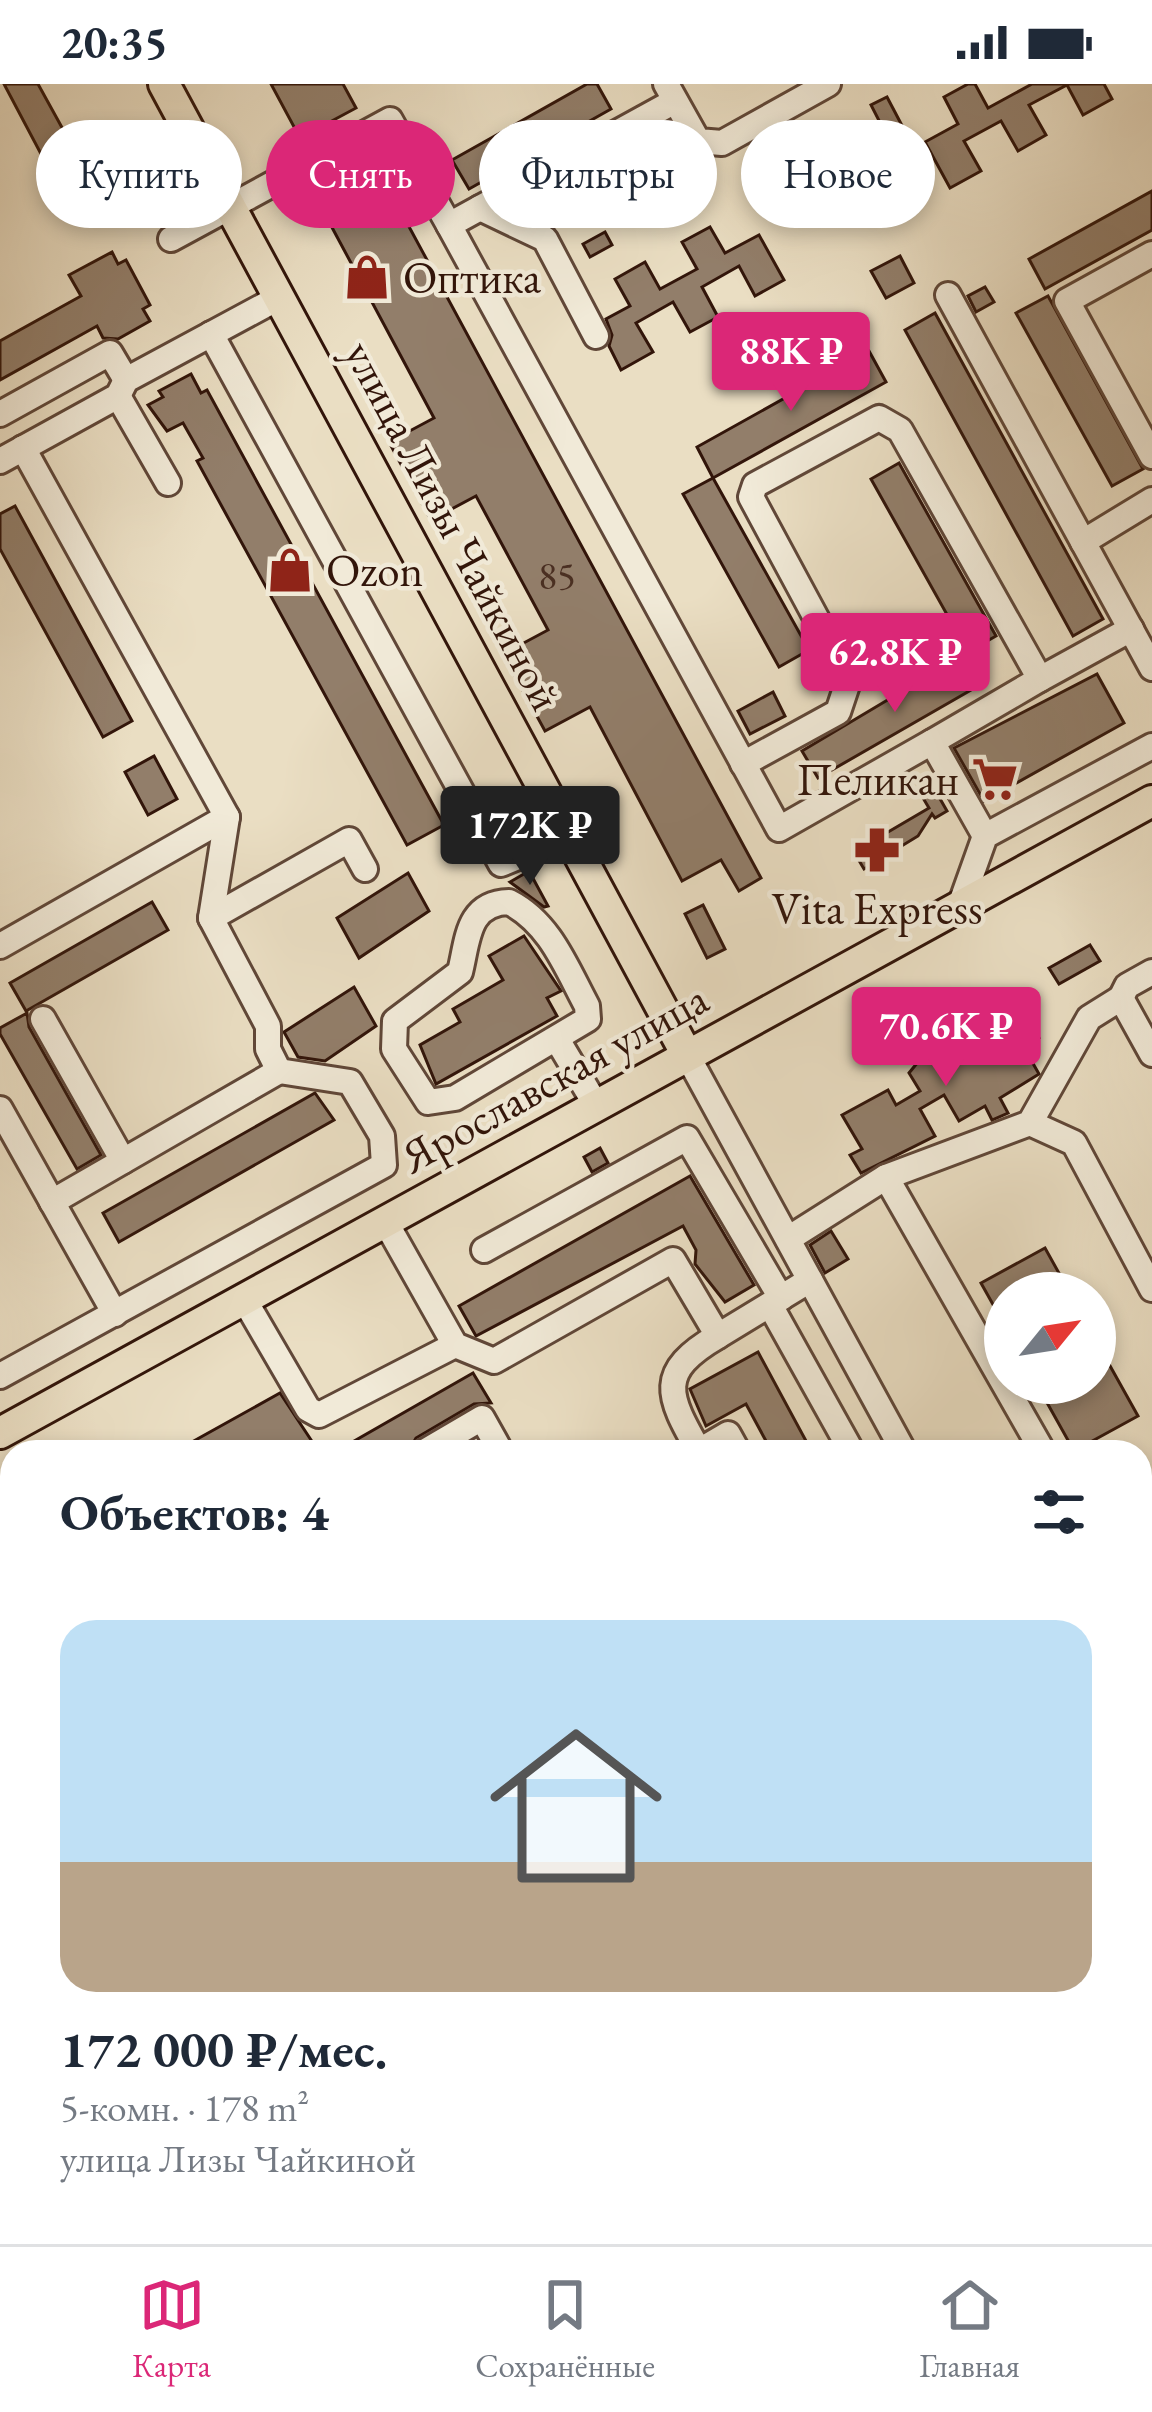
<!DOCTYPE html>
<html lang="ru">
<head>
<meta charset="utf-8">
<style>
  :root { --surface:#fff; --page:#f6f6f7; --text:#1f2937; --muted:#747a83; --line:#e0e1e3; --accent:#db2777 }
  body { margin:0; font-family:"EB Garamond",serif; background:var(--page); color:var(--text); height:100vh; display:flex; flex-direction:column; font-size:45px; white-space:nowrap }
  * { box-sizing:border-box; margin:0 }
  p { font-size:39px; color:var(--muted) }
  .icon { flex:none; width:66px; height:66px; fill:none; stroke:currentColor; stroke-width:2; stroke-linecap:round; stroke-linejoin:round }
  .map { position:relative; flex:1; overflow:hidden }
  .drawer { position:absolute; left:0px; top:1356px; width:1152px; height:804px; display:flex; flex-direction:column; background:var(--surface); border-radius:36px 36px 0 0; box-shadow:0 6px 18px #0003 }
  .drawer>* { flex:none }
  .hud { position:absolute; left:36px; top:36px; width:1080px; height:108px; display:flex; gap:24px }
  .needle { width:78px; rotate:60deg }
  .controls { position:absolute; left:984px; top:1188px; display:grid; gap:24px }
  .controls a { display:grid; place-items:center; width:132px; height:132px; border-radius:50%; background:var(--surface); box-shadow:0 6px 18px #0003; font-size:60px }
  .price { position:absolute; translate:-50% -102px; padding:0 27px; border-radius:12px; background:var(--accent); color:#fff; font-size:39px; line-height:78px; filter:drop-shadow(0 3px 6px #0008) }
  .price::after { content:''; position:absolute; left:50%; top:72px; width:36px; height:27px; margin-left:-18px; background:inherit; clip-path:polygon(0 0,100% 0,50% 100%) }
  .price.active { background:#222; color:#fff }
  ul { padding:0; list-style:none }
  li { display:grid; align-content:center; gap:24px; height:636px; padding:0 60px }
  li+li { border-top:3px solid var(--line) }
  li span { display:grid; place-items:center; height:372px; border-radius:36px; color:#555 }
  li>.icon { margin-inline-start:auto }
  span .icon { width:216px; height:216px; fill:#fffc; stroke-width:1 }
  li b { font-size:51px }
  h2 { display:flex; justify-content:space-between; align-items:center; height:144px; padding:0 60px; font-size:51px }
  .pill { padding:0 42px; border-radius:54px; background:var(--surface); box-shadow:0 6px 18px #0003; font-size:42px; line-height:108px }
  .pill.active { background:var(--accent); color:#fff }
  .status { display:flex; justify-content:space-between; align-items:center; height:84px; padding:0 60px; background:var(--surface); direction:ltr }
  .status svg { height:33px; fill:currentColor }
  .tabs { display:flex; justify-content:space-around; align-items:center; height:168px; border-top:3px solid var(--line); background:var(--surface); font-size:33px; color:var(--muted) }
  .tabs a { display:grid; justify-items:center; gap:6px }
  .tabs .active { color:var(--accent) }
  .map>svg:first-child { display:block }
  .building { fill:#927e6a; stroke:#32150a; stroke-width:3 }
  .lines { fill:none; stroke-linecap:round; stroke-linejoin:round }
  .minor-casing { stroke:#604738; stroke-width:30 }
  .major-casing { stroke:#32150a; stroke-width:36 }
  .minor { stroke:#f1ead8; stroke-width:24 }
  .major { stroke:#eadec3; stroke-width:30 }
  .labels { text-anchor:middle; stroke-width:9; stroke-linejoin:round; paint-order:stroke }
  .number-label { font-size:39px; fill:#4a2f22 }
  .poi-label { font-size:45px; fill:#32150a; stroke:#f1ead8; text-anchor:start }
  .street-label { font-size:45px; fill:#32150a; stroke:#f1ead8 }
</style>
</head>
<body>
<div class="status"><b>20:35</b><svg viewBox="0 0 49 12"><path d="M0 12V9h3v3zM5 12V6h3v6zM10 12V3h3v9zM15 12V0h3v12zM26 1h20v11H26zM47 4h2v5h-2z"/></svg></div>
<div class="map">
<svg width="1152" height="2160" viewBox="0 0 1152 2160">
  <rect width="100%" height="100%" fill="#eadec3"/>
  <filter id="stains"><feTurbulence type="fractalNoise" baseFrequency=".00167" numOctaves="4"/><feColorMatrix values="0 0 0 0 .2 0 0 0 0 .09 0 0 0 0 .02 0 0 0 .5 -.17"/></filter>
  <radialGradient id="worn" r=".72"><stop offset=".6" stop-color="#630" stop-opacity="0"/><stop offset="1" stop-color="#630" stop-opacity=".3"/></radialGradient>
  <!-- building -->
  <g class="building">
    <path d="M4,0H38L87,89L59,104Z"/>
    <path d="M271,0H343L356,24L300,54Z"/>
    <path d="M587,0H597L611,25L469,105L452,76Z"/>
    <path d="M968,0H975L988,24L1032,0H1104L1112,15L1083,31L1067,1L1029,21L1046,51L1018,67L1001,37L964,57L981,87L950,104L925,58L958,40L944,13Z"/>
    <path d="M887,13L908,53L892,62L871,21Z"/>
    <path d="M380,89L761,794L739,807L721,776L682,797L590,623L545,647L503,570L548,546L476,412L431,436L389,358L434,334L320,121Z"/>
    <path d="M1152,107V146L1045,205L1029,175Z"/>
    <path d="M710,143L725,169L759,151L784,196L755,212L739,182L702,203L718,233L690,248L673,218L636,239L653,268L621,286L609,262L612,251L606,235L630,222L615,195L645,178L660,205L697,185L682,158Z"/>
    <path d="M605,148L612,161L590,173L583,160Z"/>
    <path d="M112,168L118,180L126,176L150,221L143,225L150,237L118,255L103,254L97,242L0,296V257L81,212L69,191Z"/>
    <path d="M900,172L914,199L886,214L871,187Z"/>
    <path d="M985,203L994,218L976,228L968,212Z"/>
    <path d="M1048,212L1143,385L1112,402L1016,229Z"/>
    <path d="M935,229L1103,535L1073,552L905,246Z"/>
    <path d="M869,267L886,298L713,394L697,363Z"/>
    <path d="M191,290L201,309L207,306L444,741L407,761L197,377L203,374L183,339L167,347L148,321L163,313L159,307Z"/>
    <path d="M899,379L996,552L968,568L871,395Z"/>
    <path d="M713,394L809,566L779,583L683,410Z"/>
    <path d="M15,422L132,637L103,653L0,465V430Z"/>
    <path d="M968,568L985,598L818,694L802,667Z"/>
    <path d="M1097,590L1124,639L984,717L954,664Z"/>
    <path d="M773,608L785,632L750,650L738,627Z"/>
    <path d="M154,672L177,715L148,731L125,688Z"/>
    <path d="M935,706L947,727L935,734L932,730L918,752L864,785L854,768L929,724L923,714Z"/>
    <path d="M529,787L548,822L544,823L510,798Z"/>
    <path d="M408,789L429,827L359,874L337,834Z"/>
    <path d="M152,818L168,846L26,927L10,899Z"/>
    <path d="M703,821L725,865L707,874L685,830Z"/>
    <path d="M524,852L561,907L547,914L557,932L436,1000L420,961L460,938L453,925L503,896L489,872Z"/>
    <path d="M1090,861L1100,877L1059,900L1049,884Z"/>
    <path d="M354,903L376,942L325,977L298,973L284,948Z"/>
    <path d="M1022,925L1039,954L1023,962L1039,990L1000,1014L1008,1029L992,1036L985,1022L959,1037L944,1011L920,1025L935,1052L861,1089L850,1071L862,1065L842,1031L888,1006L896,1021L920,1007L909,989L923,972L945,958L965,957Z"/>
    <path d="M27,929L29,943L101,1071L77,1085L0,950V944Z"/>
    <path d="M315,1009L334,1036L119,1158L103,1129Z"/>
    <path d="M600,1064L608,1079L592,1088L584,1073Z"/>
    <path d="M690,1092L754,1201L725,1218L695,1180L696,1166L683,1142L476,1252L459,1222Z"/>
    <path d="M831,1147L848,1175L825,1189L810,1161Z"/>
    <path d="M1045,1164L1070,1209H1005V1242L981,1199Z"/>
    <path d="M1095,1255L1138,1332L1074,1367L1036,1299H1095Z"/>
    <path d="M758,1268L812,1368H772L746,1320L706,1342L690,1305Z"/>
    <path d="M473,1289L491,1319L474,1320L416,1354L408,1368H335Z"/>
    <path d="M280,1309L319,1368H174Z"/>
  </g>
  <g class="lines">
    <!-- minor casing -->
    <g class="minor-casing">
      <g id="minor">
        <path d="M666,0L698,57L722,59L828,0"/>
        <path d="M480,124L545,155L596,252"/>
        <path d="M449,141L779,745L932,658L985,752"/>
        <path d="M171,155L390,36L449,141L675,17"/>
        <path d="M1152,170L1067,217L1152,372"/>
        <path d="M948,211L1152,584"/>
        <path d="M211,250L501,780L569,752"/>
        <path d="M118,312L168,399"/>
        <path d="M0,330L110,269L126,296"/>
        <path d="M0,377L118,312L126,296L280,213"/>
        <path d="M1083,458L1152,416"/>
        <path d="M932,658L1040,595"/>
        <path d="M743,680L838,628L849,595L751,413L755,401L879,334L900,346L1040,595L1131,545"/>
        <path d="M509,818C550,839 566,883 587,922L588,935L455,1014L428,1018L394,965L395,937L460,888C468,856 467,819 509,818Z"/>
        <path d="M960,822L985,752L1152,662"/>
        <path d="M211,834L349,756L365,785"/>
        <path d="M0,862L227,733"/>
        <path d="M1121,914L1127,902L1152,888"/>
        <path d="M43,935L123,1077"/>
        <path d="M558,957L596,1021"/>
        <path d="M687,971L904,1368"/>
        <path d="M0,1025L115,1230"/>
        <path d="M1030,1039L1074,1059L1152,1205"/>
        <path d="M886,1093L1043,1368"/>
        <path d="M52,1118L279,987"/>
        <path d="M385,1137L455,1261L494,1277L673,1176L718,1252L810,1196"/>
        <path d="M788,1155L886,1093L1030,1039L1089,934L1121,914L1152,970"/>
        <path d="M484,1166L687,1054L781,1214"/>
        <path d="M244,1215L308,1325L319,1331L455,1261"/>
        <path d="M770,1221L852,1368"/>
        <path d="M718,1252C656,1288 667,1311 699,1367L728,1350L738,1368"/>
        <path d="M0,1292L384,1081L382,1052L350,998L279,987L268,965V942L211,834L227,733L23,364"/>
        <path d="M424,1368L482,1334L501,1368"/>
        <path d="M1140,1537L1152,1558"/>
        <path d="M0,1772L12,1779"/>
        <path d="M1140,1802L1152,1824"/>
        <path d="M0,1816L12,1795"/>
        <path d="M831,2148L852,2160"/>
        <path d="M161,2160L170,2148"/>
        <path d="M341,2160L346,2152L360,2160"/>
        <path d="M568,2160L583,2148"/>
      </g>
    </g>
    <!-- major casing -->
    <g class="major-casing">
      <g id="major">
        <path d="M164,0L687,971"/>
        <path d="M0,1349L1152,717"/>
        <path d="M0,2103L12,2110"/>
        <path d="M77,2148L97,2160"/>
      </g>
    </g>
    <!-- minor -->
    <use href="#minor" class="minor"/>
    <!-- major -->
    <use href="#major" class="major"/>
  </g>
  <!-- icons -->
  <defs>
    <g id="shop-bare" transform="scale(3.6)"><path d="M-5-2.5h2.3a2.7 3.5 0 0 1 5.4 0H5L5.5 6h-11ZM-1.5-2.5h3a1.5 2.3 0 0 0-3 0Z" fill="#8f2418" stroke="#f1ead8" stroke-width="2.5" paint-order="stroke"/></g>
    <g id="supermarket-bare" transform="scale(3.6)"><path d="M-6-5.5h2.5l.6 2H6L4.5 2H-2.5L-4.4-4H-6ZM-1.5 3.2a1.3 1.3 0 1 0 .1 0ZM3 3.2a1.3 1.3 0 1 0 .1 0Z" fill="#8f2418" stroke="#f1ead8" stroke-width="2.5" paint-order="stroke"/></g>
    <g id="pharmacy-bare" transform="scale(3.6)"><path d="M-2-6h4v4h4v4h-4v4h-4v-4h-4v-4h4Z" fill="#8f2418" stroke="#f1ead8" stroke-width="2.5" paint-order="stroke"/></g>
  </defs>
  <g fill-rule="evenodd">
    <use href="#shop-bare" x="367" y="193"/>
    <use href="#shop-bare" x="290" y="486"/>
    <use href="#supermarket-bare" x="995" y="695"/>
    <use href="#pharmacy-bare" x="877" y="766"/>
  </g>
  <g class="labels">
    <!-- number labels -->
    <g class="number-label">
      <text x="557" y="505">85</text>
    </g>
    <!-- poi labels -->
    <g class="poi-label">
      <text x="403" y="209">Оптика</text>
      <text x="326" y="502">Ozon</text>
      <text x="959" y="711" text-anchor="end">Пеликан</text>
      <text x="877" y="840" text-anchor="middle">Vita Express</text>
    </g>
    <!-- street labels -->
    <g class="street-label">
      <text transform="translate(454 441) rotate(62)" y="16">улица Лизы Чайкиной</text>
      <text transform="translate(554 993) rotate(-29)" y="16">Ярославская улица</text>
    </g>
  </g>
  <rect width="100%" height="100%" filter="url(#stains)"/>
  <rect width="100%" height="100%" fill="url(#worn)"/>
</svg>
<div class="controls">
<a><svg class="needle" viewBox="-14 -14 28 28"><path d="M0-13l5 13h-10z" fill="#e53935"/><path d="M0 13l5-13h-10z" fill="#747a83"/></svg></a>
</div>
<b class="price" style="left:791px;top:330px">88K ₽</b>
<b class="price" style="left:895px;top:631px">62.8K ₽</b>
<b class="price active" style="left:530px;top:804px">172K ₽</b>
<b class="price" style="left:946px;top:1005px">70.6K ₽</b>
<div class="hud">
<a class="pill">Купить</a>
<a class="pill active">Снять</a>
<a class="pill">Фильтры</a>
<a class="pill">Новое</a>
</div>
<section class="drawer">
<h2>Объектов: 4<svg class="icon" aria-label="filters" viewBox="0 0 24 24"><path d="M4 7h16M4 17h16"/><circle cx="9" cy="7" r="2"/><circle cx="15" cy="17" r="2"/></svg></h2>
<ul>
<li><span style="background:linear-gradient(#bfe0f5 65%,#b9a48a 0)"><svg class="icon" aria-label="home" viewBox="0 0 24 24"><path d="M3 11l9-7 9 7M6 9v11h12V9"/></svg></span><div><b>172 000 ₽/мес.</b><p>5-комн. · 178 m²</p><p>улица Лизы Чайкиной</p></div></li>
</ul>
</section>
</div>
<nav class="tabs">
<a class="active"><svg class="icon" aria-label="map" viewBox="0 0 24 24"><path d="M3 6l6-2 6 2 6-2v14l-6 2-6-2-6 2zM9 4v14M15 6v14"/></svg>Карта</a>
<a><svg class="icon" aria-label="saved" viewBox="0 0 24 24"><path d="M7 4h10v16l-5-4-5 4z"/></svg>Сохранённые</a>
<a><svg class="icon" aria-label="home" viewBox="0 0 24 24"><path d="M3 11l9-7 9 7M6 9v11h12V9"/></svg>Главная</a>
</nav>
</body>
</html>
